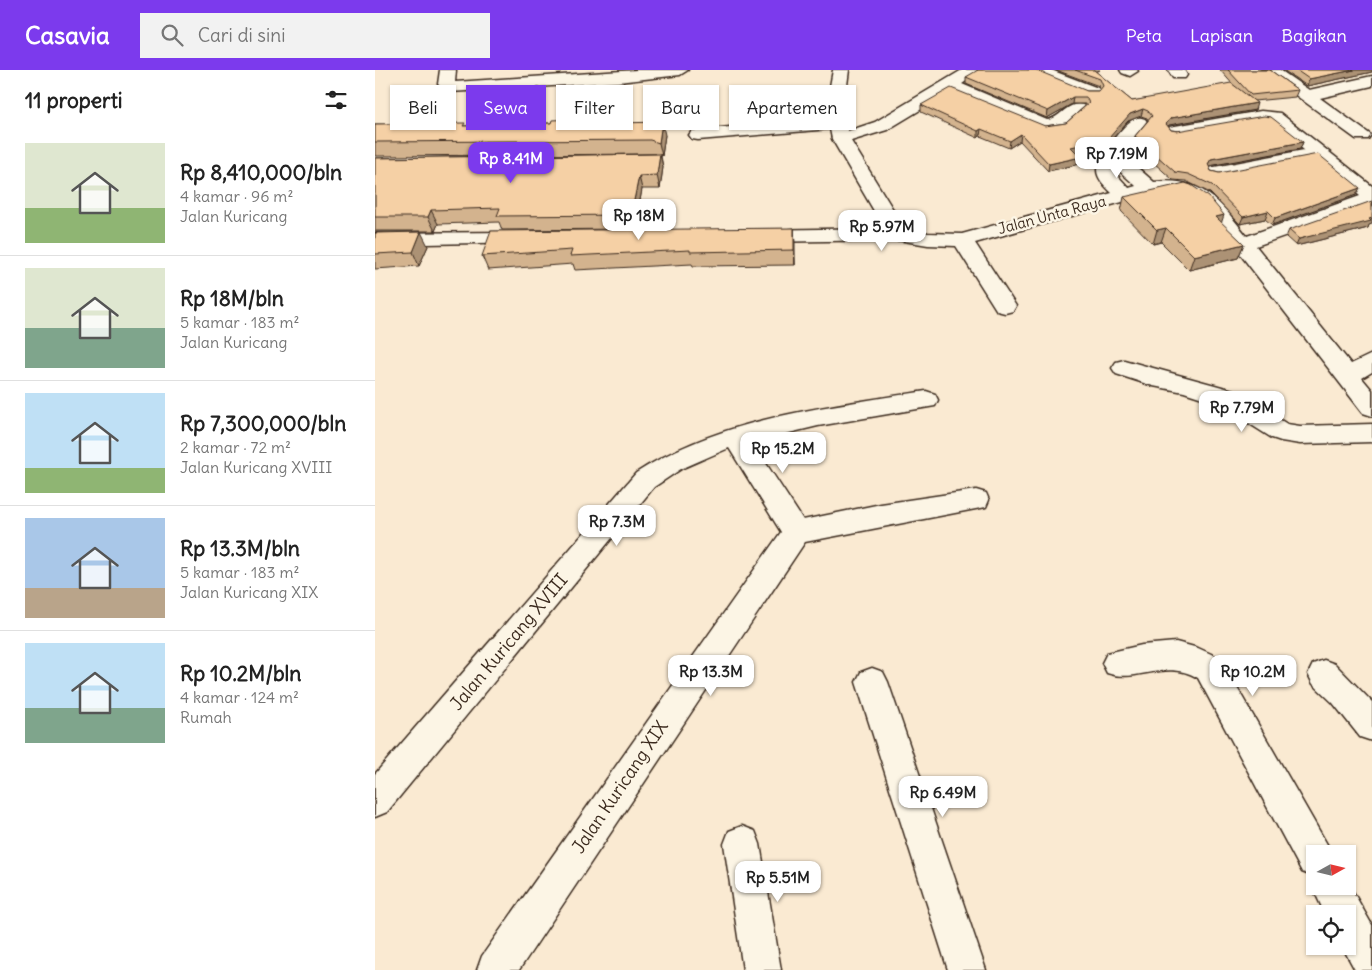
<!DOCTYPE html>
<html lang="id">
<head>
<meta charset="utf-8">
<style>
  :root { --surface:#fff; --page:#f2f2f2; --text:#222; --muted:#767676; --line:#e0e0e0; --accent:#7c3aed }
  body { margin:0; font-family:Delius,sans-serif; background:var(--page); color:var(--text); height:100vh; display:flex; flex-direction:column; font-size:19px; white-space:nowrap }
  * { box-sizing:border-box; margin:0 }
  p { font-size:16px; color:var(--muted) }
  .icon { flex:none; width:28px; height:28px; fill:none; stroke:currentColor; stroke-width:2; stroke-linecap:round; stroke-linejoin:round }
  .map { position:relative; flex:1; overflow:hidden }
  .sheet { display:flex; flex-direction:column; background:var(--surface); width:375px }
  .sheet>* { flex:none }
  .hud { position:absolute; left:15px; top:15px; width:475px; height:45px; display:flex; gap:10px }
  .needle { width:32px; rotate:82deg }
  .tools { position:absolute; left:931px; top:775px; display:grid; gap:10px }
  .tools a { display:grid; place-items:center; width:50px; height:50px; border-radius:0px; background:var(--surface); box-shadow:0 1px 4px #0004; font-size:25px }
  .price { position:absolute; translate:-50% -42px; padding:0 11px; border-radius:10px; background:#fff; color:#222; font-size:16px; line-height:32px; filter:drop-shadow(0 1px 2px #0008) }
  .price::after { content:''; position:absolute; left:50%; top:30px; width:15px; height:11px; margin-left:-8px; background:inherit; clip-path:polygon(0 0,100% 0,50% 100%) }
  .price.selected { background:var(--accent); color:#fff }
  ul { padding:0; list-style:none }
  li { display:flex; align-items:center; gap:15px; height:125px; padding:0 25px }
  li+li { border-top:1px solid var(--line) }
  li span { display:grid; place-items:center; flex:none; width:140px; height:100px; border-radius:0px; color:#555 }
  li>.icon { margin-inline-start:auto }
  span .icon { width:60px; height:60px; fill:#fffc; stroke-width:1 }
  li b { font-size:21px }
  h2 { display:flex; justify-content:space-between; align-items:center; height:60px; padding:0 25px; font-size:21px }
  .pill { padding:0 18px; border-radius:0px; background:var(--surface); box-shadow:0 1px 4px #0004; font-size:18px; line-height:45px }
  .pill.selected { background:var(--accent); color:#fff }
  header { display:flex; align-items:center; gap:30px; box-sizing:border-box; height:70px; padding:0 25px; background:var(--accent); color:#fff }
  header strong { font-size:24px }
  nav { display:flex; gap:28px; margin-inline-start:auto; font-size:18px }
  .search { width:350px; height:45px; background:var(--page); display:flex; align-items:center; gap:12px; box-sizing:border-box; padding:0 18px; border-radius:0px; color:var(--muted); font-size:19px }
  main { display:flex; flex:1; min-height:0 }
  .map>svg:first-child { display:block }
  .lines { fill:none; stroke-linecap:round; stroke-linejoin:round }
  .minor-casing { stroke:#3b2a1e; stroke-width:3 }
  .minor { fill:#fcf5e5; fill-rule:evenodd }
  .wall { fill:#d3b38e; stroke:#3b2a1e }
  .shaded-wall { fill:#ac9274; stroke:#3b2a1e }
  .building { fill:#f5d0a5; stroke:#3b2a1e }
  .labels { text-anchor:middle; stroke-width:5; stroke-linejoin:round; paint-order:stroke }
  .far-street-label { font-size:15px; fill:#3b2a1e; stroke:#fcf5e5 }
  .street-label { font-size:18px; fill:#3b2a1e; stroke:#fcf5e5 }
</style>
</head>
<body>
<header>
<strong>Casavia</strong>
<div class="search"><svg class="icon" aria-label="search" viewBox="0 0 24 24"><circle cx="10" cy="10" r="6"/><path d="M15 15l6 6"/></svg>Cari di sini</div>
<nav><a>Peta</a><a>Lapisan</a><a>Bagikan</a></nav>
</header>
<main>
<section class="sheet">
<h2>11 properti<svg class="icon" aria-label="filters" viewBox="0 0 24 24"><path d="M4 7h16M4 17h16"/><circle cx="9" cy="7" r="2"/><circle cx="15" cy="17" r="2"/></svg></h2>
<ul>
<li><span style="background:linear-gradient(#dfe7d0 65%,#8fb573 0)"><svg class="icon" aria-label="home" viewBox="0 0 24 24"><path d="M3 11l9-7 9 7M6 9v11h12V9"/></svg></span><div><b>Rp 8,410,000/bln</b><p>4 kamar · 96 m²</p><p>Jalan Kuricang</p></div></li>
<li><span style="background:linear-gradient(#dfe7d0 60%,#7fa58c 0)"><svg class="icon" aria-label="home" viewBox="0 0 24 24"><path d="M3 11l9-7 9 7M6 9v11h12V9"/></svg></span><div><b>Rp 18M/bln</b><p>5 kamar · 183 m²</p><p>Jalan Kuricang</p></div></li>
<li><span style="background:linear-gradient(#bfe0f5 75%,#8fb573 0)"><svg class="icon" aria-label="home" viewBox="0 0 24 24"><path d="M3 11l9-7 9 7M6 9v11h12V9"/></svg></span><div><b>Rp 7,300,000/bln</b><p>2 kamar · 72 m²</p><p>Jalan Kuricang XVIII</p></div></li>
<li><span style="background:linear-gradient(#a9c7e8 70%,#b9a48a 0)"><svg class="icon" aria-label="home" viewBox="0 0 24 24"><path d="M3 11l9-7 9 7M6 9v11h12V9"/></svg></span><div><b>Rp 13.3M/bln</b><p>5 kamar · 183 m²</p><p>Jalan Kuricang XIX</p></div></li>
<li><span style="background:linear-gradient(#bfe0f5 65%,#7fa58c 0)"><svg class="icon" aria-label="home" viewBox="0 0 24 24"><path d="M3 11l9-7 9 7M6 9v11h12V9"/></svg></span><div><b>Rp 10.2M/bln</b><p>4 kamar · 124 m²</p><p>Rumah</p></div></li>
</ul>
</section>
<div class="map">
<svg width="997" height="900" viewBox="0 0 997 900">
  <rect width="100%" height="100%" fill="#faead2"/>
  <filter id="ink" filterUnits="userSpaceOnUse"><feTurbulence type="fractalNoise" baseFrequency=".02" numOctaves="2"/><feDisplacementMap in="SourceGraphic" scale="10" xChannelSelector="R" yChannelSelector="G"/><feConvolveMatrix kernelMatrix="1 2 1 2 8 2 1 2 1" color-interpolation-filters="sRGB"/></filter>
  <g filter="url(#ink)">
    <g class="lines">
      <!-- minor casing -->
      <g class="minor-casing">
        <g id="minor">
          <path d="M65,0H81L80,12L262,0H313L305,5L243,12L75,22L69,21L63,14Z"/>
          <path d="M458,0H474L469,38L473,61L500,52L587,0H607L587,14L672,50C686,48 692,31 708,35L711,39L689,58L670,61L575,22L512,60L476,71L530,159L553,163L587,164L737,123C731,117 722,109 722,100C723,88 748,54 759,49C762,47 766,48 770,49L773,53L747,84L779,112C827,106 845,132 872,166L985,126L940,89L841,108L834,106L832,102L834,98L929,80L894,52L886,51L800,66L794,65L791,61L794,57L800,56L886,41L905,43L997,116V135L881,176L976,294L997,284V302L987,308L997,320V346L988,343L831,140C814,125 799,121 776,124L600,173L641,236L638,241L630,243L622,241L581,176L553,175L523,170L381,172L374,170L371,166L374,162L381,160L509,158L457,69L455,59L323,70L317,69L314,65L317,61L323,60L453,48L451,38ZM741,98L761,116L754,118L743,106Z"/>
          <path d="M654,0H676L723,18L725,22L723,26H711L656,3Z"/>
          <path d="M745,0H762L763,1L755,6L747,3Z"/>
          <path d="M793,0H809L812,5L810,8H798Z"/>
          <path d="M886,0H905L934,20L997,6V16L945,28L996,65L993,69H981Z"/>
          <path d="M151,162L158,164L161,168L158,172L0,175V163Z"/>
          <path d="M749,290L858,320L912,354L925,356L997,354V372L925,374L906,371L897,368L840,332L809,322L778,316L741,304L737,298L741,292Z"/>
          <path d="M551,321L560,324L563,330L560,336L443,356L377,372L428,450L506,434L601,420L611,423L614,430L611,437L430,472L144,900H102L107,886L406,462L354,378L306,399L279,417L12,742L0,747V704L261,403C347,347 452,337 551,321Z"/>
          <path d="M801,572L823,578L845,588L953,776L956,784H940V807L927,802L823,608C790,588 762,614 732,603L727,593L732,583L767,575Z"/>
          <path d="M949,590L960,594L997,632V671L985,667L958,633L938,614L933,604L938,594Z"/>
          <path d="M497,598L508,602L513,612L611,900H573L481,612L486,602Z"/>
          <path d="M367,756L380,761L385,774L406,900H368L349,774L354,761Z"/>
          <path d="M940,808V816H972V811L997,855V900H980L967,876H972V844H950L937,816Z"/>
        </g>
      </g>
      <!-- minor -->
      <use href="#minor" class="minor"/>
    </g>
    <!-- wall -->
    <g class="wall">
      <path d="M681,0H725L721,2L757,31L860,17L845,0H895L923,20L920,27L879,31L880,40L794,55L793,56L796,60L928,72L925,79L834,96L836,101L844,103L981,125L897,155L890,149L865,154L835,123L811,111L798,110L758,74L760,66L773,50L772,48L766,46L753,51L731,76L702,83L705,94L673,101L645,71L634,78L605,66L603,68L546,42V35L670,56L691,53L710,36V34H697L672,48L591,14V7L712,21H724L725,20L724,16Z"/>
      <path d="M908,0H997V2L932,16Z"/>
      <path d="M200,49L201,54L290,65L287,86H286L288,97L285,119H267L260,159L127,160L124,152L63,154L60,161H0V88L280,84L0,86V54L91,56L176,53Z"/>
      <path d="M749,127L846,153L869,174L863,188L814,200L786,172L778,174L746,141Z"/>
      <path d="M994,155L993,158L921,176L911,167L914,160Z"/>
      <path d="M419,158L420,195L318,196L317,194L200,200L198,194L113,200L107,186Z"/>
      <path d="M0,163L53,176L44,196L0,199Z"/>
    </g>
    <!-- shaded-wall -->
    <g class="shaded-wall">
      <path d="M979,0H997V2L932,16L934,9Z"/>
      <path d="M698,27L697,34L672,48L673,41Z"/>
      <path d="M882,33L880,40L794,55L789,61L791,54L796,48Z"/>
      <path d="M768,39L766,46L753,51L731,76L695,84L696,77L755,44Z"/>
      <path d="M287,52L290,65L287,86L284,73Z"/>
      <path d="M606,59L605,66L603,68V61Z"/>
      <path d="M646,64L645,71L634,78L635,71Z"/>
      <path d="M928,72L925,79L834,96L833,94L836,89Z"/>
      <path d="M285,84L288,97L285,119L282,105Z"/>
      <path d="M706,87L705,94L673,101L674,94Z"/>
      <path d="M264,106L267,119L260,159L256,145Z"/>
      <path d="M985,118L981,125L897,155L900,148Z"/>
      <path d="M56,140L63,154L60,161L53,147Z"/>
      <path d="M893,141L890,149L865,154L868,147Z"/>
      <path d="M849,145L844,160L841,147Z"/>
      <path d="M997,148V154L994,155L993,158L921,176L924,169Z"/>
      <path d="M419,158L420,173V195L419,180Z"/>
      <path d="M791,158L786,172L778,174L782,160Z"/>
      <path d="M46,162L53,176L44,196L38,182Z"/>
      <path d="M869,174L863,188L814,200L819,186Z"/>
    </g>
    <!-- building -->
    <g class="building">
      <path d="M603,0H661L712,21H724L728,16L725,9L700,0H719L757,31L856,13L882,33L796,48L791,54L796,60L802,61L889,46L896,47L928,72L836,89L833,94L836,101L844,103L943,84L985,118L900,148L893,141L868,147L837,115L813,104L800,102L760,66L777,46L773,41L768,39L755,44L733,69L696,77L706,87L674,94L646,64L635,71L606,59L603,61L546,35L576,18L670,56L691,53L714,33L711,27H698L673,41L591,7Z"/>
      <path d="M853,0H895L923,20L876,25Z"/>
      <path d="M921,0H979L934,9Z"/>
      <path d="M200,49L198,54L287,52L284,73L275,70L0,72V54L90,53L88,56L176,53L177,50Z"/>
      <path d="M285,84L282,105L264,106L256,145L122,146L125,138L56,140L53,147H0V88Z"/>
      <path d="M810,113L816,115L834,127L849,145L841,147L869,174L819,186L791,158L782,160L749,127Z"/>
      <path d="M997,131V148L994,149L996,151L924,169L914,160Z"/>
      <path d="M419,158V180L315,182V180L195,186L197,180L107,186L116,161Z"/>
      <path d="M46,162L38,182L0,184V163Z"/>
    </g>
  </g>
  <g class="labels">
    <!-- far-street labels -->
    <g class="far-street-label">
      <text transform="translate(677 145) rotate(-15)" y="5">Jalan Unta Raya</text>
    </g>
    <!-- street labels -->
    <g class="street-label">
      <text transform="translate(134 572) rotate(-50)" y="6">Jalan Kuricang XVIII</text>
      <text transform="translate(245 717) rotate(-56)" y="6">Jalan Kuricang XIX</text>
    </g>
  </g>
</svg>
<div class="tools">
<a><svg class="needle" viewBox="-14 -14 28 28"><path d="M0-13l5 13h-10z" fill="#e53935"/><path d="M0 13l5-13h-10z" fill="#767676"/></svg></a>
<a><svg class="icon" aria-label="locate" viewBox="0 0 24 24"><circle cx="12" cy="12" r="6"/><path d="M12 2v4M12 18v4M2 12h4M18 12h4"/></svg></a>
</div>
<b class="price" style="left:742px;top:109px">Rp 7.19M</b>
<b class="price selected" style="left:136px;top:114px">Rp 8.41M</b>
<b class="price" style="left:264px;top:171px">Rp 18M</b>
<b class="price" style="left:507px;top:182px">Rp 5.97M</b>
<b class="price" style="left:867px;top:363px">Rp 7.79M</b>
<b class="price" style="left:408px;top:404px">Rp 15.2M</b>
<b class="price" style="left:242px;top:477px">Rp 7.3M</b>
<b class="price" style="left:336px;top:627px">Rp 13.3M</b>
<b class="price" style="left:878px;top:627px">Rp 10.2M</b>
<b class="price" style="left:568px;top:748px">Rp 6.49M</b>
<b class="price" style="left:403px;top:833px">Rp 5.51M</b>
<div class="hud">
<a class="pill">Beli</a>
<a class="pill selected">Sewa</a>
<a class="pill">Filter</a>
<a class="pill">Baru</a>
<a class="pill">Apartemen</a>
</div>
</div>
</main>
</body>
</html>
